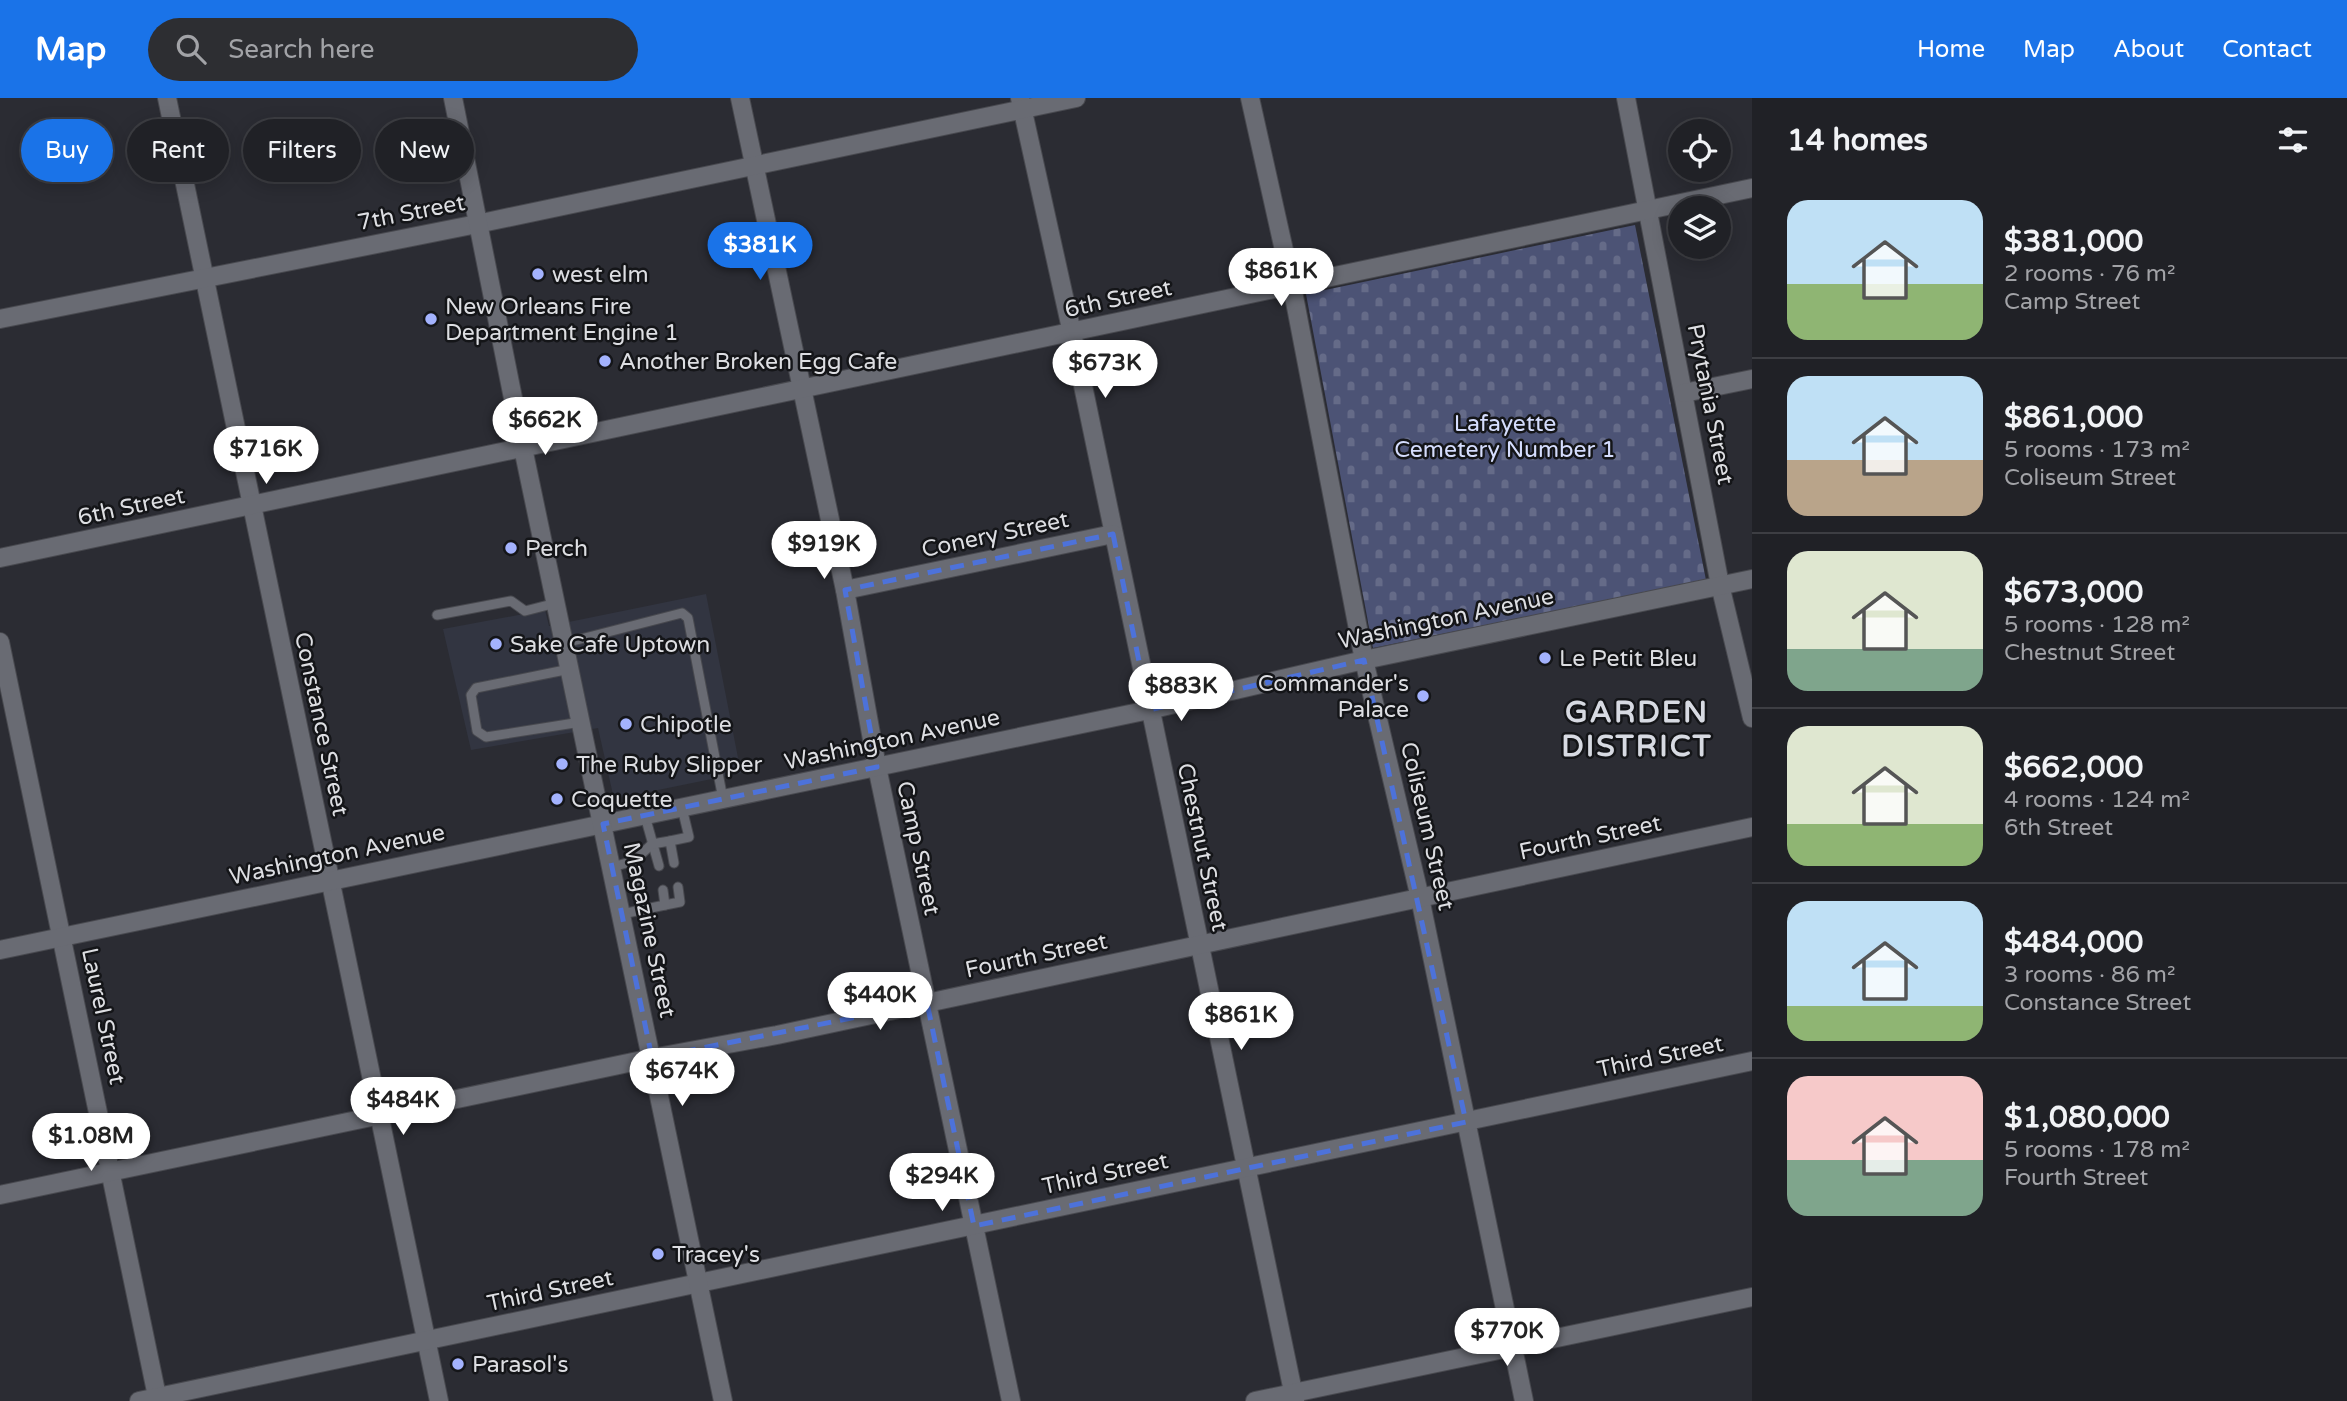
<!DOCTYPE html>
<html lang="en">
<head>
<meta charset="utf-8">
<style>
  :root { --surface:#202126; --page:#2d2e32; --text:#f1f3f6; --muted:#a2a3a7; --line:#3d3e43; --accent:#1a73e8 }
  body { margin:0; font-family:"Varela Round",sans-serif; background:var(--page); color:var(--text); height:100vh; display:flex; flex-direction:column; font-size:26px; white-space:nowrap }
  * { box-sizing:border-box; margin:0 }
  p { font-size:23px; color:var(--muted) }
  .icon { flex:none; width:38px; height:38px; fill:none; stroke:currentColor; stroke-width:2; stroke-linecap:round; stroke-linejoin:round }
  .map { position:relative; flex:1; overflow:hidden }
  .panel { display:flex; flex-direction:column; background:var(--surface); width:595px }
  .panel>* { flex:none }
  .hud { position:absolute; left:21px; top:21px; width:665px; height:63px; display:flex; gap:14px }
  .buttons { position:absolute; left:1668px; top:21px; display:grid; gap:14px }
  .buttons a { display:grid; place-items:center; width:63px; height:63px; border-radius:50%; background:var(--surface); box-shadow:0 4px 18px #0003,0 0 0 2px var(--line); font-size:35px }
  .price { position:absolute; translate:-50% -60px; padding:0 16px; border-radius:24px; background:#fff; color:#222; font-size:23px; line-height:46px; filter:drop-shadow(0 2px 4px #0008) }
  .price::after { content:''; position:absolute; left:50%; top:42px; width:21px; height:16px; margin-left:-10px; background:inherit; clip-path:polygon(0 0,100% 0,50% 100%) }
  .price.current { background:var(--accent); color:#fff }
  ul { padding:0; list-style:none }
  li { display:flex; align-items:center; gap:21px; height:175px; padding:0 35px }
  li+li { border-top:2px solid var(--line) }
  li span { display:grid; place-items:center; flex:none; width:196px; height:140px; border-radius:21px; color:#555 }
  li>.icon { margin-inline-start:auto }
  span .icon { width:84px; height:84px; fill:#fffc; stroke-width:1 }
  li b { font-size:30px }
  h2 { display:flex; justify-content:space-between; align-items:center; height:84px; padding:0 35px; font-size:30px }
  .pill { padding:0 24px; border-radius:32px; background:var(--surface); box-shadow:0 4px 18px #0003,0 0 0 2px var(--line); font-size:24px; line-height:63px }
  .pill.current { background:var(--accent); color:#fff }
  header { display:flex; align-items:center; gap:42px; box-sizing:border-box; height:98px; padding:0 35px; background:var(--accent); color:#fff }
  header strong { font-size:33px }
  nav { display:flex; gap:38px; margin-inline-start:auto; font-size:24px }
  .search { width:490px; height:63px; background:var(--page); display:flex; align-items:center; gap:18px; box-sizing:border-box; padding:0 24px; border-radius:38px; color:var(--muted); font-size:26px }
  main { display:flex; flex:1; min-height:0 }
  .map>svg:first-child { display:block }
  .built { fill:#323541 }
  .cemetery { fill:url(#cemetery-stones) }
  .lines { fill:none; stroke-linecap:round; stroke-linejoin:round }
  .service-casing { stroke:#48494f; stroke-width:11 }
  .minor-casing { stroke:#48494f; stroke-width:20 }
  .tertiary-casing { stroke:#48494f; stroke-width:20 }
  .service { stroke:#696b73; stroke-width:9 }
  .minor { stroke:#696b73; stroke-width:18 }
  .tertiary { stroke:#696b73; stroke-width:18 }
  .marked { fill:none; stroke:#4d72da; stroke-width:5; stroke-dasharray:14 9; stroke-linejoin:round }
  .poi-dot { fill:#a3b2fd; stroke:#141518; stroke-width:2.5 }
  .labels { text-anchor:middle; stroke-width:5; stroke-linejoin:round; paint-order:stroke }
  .street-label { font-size:23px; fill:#dddee2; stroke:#141518 }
  .poi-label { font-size:23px; fill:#dddee2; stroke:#141518; text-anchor:start }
  .park-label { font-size:23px; fill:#d5ddfd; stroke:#141518 }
  .district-label { font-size:30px; font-weight:bold; letter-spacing:2px; fill:#d7dae2; stroke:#141518 }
</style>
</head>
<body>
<header>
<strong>Map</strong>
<div class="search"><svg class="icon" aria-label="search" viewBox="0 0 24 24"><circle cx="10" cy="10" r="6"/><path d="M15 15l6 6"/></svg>Search here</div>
<nav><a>Home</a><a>Map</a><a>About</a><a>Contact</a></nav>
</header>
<main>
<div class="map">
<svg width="1752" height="1303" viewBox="0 0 1752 1303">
  <defs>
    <pattern id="cemetery-stones" width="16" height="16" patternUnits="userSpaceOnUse" patternTransform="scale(1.75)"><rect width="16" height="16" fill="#4c5375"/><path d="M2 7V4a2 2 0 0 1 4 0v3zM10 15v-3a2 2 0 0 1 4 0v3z" fill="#656b88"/></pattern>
  </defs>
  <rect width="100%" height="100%" fill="#2b2c33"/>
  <!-- built -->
  <path class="built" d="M706,496L741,675L614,701L598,630L471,652L443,531L545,512L549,528Z"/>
  <!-- cemetery -->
  <path class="cemetery" d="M1635,127L1706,482L1373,550L1306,196Z"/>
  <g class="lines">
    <!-- service casing -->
    <g class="service-casing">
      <g id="service">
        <path d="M437,517L511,503L525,513L556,505"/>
        <path d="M565,545L682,515L688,520L723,701"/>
        <path d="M570,571L476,590L471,597L477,633L486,639L581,624"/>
        <path d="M645,718L659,768"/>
        <path d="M670,743L689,739L682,710"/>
        <path d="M634,763L644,811"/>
        <path d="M612,769L634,763L652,746L670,743L674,765"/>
        <path d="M665,807L680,804L678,789"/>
        <path d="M622,816L665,807L663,792"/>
      </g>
    </g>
    <!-- minor casing -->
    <g class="minor-casing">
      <g id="minor">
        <path d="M167,0L439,1303"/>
        <path d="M740,0L845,492L877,669L1011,1303"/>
        <path d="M1020,0L1072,235L1295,1303"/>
        <path d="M1250,0L1292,188L1364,562L1420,800L1524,1303"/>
        <path d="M1626,0L1720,487L1752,620"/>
        <path d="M0,221L477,126L1076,0"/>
        <path d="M1684,295L1752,281"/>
        <path d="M0,460L1752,90"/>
        <path d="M845,492L1113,436"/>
        <path d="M0,544L158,1303"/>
        <path d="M0,852L1149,612L1364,562L1752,481"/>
        <path d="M0,1097L652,960L777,937L1752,729"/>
        <path d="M139,1303L1752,963"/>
        <path d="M1255,1303L1752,1199"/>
      </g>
    </g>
    <!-- tertiary casing -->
    <g class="tertiary-casing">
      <path id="tertiary" d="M453,0L523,350L723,1303"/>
    </g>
    <!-- service -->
    <use href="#service" class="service"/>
    <!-- minor -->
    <use href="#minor" class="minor"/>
    <!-- tertiary -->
    <use href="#tertiary" class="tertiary"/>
  </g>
  <!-- marked area -->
  <path class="marked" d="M1113,436L1149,612L1364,562L1466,1024L974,1128L927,905L652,960L603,726L877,669L845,492Z"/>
  <!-- markers -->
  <g class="poi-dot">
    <circle cx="538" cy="176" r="7"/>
    <circle cx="431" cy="221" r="7"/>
    <circle cx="605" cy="263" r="7"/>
    <circle cx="511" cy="450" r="7"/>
    <circle cx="496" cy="546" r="7"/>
    <circle cx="1545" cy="560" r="7"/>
    <circle cx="1423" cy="598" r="7"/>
    <circle cx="626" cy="626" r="7"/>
    <circle cx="562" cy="666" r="7"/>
    <circle cx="557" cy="701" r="7"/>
    <circle cx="658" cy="1156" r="7"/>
    <circle cx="458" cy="1266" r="7"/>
  </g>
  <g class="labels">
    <!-- street labels -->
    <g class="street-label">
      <text transform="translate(411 114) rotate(-11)" y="8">7th Street</text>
      <text transform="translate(1118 200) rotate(-12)" y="8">6th Street</text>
      <text transform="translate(1711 306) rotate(79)" y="8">Prytania Street</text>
      <text transform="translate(131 408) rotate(-12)" y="8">6th Street</text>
      <text transform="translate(995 436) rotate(-12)" y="8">Conery Street</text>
      <text transform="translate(1446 520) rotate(-12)" y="8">Washington Avenue</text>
      <text transform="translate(322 626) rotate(78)" y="8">Constance Street</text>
      <text transform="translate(892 641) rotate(-12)" y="8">Washington Avenue</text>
      <text transform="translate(1428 728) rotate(77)" y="8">Coliseum Street</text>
      <text transform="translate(1590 739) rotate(-12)" y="8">Fourth Street</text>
      <text transform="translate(1203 749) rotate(78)" y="8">Chestnut Street</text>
      <text transform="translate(919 750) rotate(78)" y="8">Camp Street</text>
      <text transform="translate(337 756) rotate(-12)" y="8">Washington Avenue</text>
      <text transform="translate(650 832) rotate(78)" y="8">Magazine Street</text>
      <text transform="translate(1036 857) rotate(-12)" y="8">Fourth Street</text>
      <text transform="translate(104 918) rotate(78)" y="8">Laurel Street</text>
      <text transform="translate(1660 958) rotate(-12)" y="8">Third Street</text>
      <text transform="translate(1105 1075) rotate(-12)" y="8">Third Street</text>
      <text transform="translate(550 1192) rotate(-12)" y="8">Third Street</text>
    </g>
    <!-- poi labels -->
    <g class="poi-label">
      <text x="552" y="184">west elm</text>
      <text x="445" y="216">New Orleans Fire<tspan x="445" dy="26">Department Engine 1</tspan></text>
      <text x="619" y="271">Another Broken Egg Cafe</text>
      <text x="525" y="458">Perch</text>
      <text x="510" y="554">Sake Cafe Uptown</text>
      <text x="1559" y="568">Le Petit Bleu</text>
      <text x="1409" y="593" text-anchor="end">Commander's<tspan x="1409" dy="26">Palace</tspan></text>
      <text x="640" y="634">Chipotle</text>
      <text x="576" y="674">The Ruby Slipper</text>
      <text x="571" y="709">Coquette</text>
      <text x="672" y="1164">Tracey's</text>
      <text x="472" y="1274">Parasol's</text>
    </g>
    <!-- park labels -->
    <g class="park-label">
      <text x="1505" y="333">Lafayette<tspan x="1505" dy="26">Cemetery Number 1</tspan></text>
    </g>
    <!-- district labels -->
    <g class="district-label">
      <text x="1637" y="624">GARDEN<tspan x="1637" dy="34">DISTRICT</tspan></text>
    </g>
  </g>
</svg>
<div class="buttons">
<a><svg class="icon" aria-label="locate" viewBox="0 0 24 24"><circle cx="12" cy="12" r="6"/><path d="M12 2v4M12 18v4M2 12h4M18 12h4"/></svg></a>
<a><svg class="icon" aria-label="layers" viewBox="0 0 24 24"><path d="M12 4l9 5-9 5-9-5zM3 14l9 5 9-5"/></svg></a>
</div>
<b class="price current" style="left:760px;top:184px">$381K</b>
<b class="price" style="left:1281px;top:210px">$861K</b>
<b class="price" style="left:1105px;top:302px">$673K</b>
<b class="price" style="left:545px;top:359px">$662K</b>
<b class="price" style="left:266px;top:388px">$716K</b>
<b class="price" style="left:824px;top:483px">$919K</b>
<b class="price" style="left:1181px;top:625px">$883K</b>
<b class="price" style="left:880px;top:934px">$440K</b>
<b class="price" style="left:1241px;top:954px">$861K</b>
<b class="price" style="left:682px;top:1010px">$674K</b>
<b class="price" style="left:403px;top:1039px">$484K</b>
<b class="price" style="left:91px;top:1075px">$1.08M</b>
<b class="price" style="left:942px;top:1115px">$294K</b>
<b class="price" style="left:1507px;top:1270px">$770K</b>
<div class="hud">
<a class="pill current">Buy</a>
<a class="pill">Rent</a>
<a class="pill">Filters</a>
<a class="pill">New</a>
</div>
</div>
<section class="panel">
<h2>14 homes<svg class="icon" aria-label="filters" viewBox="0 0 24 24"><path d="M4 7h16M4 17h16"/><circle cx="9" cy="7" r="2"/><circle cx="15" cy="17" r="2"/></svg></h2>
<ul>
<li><span style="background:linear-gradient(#bfe0f5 60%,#8fb573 0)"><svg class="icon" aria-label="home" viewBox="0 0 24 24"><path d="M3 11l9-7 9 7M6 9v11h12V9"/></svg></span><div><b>$381,000</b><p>2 rooms · 76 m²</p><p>Camp Street</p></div></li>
<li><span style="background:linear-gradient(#bfe0f5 60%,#b9a48a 0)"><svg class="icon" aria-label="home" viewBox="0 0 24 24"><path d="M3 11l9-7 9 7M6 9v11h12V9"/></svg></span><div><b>$861,000</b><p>5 rooms · 173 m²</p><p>Coliseum Street</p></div></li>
<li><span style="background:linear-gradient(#dfe7d0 70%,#7fa58c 0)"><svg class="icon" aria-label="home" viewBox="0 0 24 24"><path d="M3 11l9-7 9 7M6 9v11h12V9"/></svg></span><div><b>$673,000</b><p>5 rooms · 128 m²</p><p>Chestnut Street</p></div></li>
<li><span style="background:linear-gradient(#dfe7d0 70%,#8fb573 0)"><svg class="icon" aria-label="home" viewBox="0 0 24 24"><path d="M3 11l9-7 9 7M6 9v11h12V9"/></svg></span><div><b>$662,000</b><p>4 rooms · 124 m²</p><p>6th Street</p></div></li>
<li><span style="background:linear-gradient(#bfe0f5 75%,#8fb573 0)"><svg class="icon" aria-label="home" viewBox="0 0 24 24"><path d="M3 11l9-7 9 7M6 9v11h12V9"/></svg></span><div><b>$484,000</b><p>3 rooms · 86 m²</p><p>Constance Street</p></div></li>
<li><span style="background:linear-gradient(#f6c9c9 60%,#7fa58c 0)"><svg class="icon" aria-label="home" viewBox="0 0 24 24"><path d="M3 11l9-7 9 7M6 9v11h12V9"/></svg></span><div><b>$1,080,000</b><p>5 rooms · 178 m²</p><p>Fourth Street</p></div></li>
</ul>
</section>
</main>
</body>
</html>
